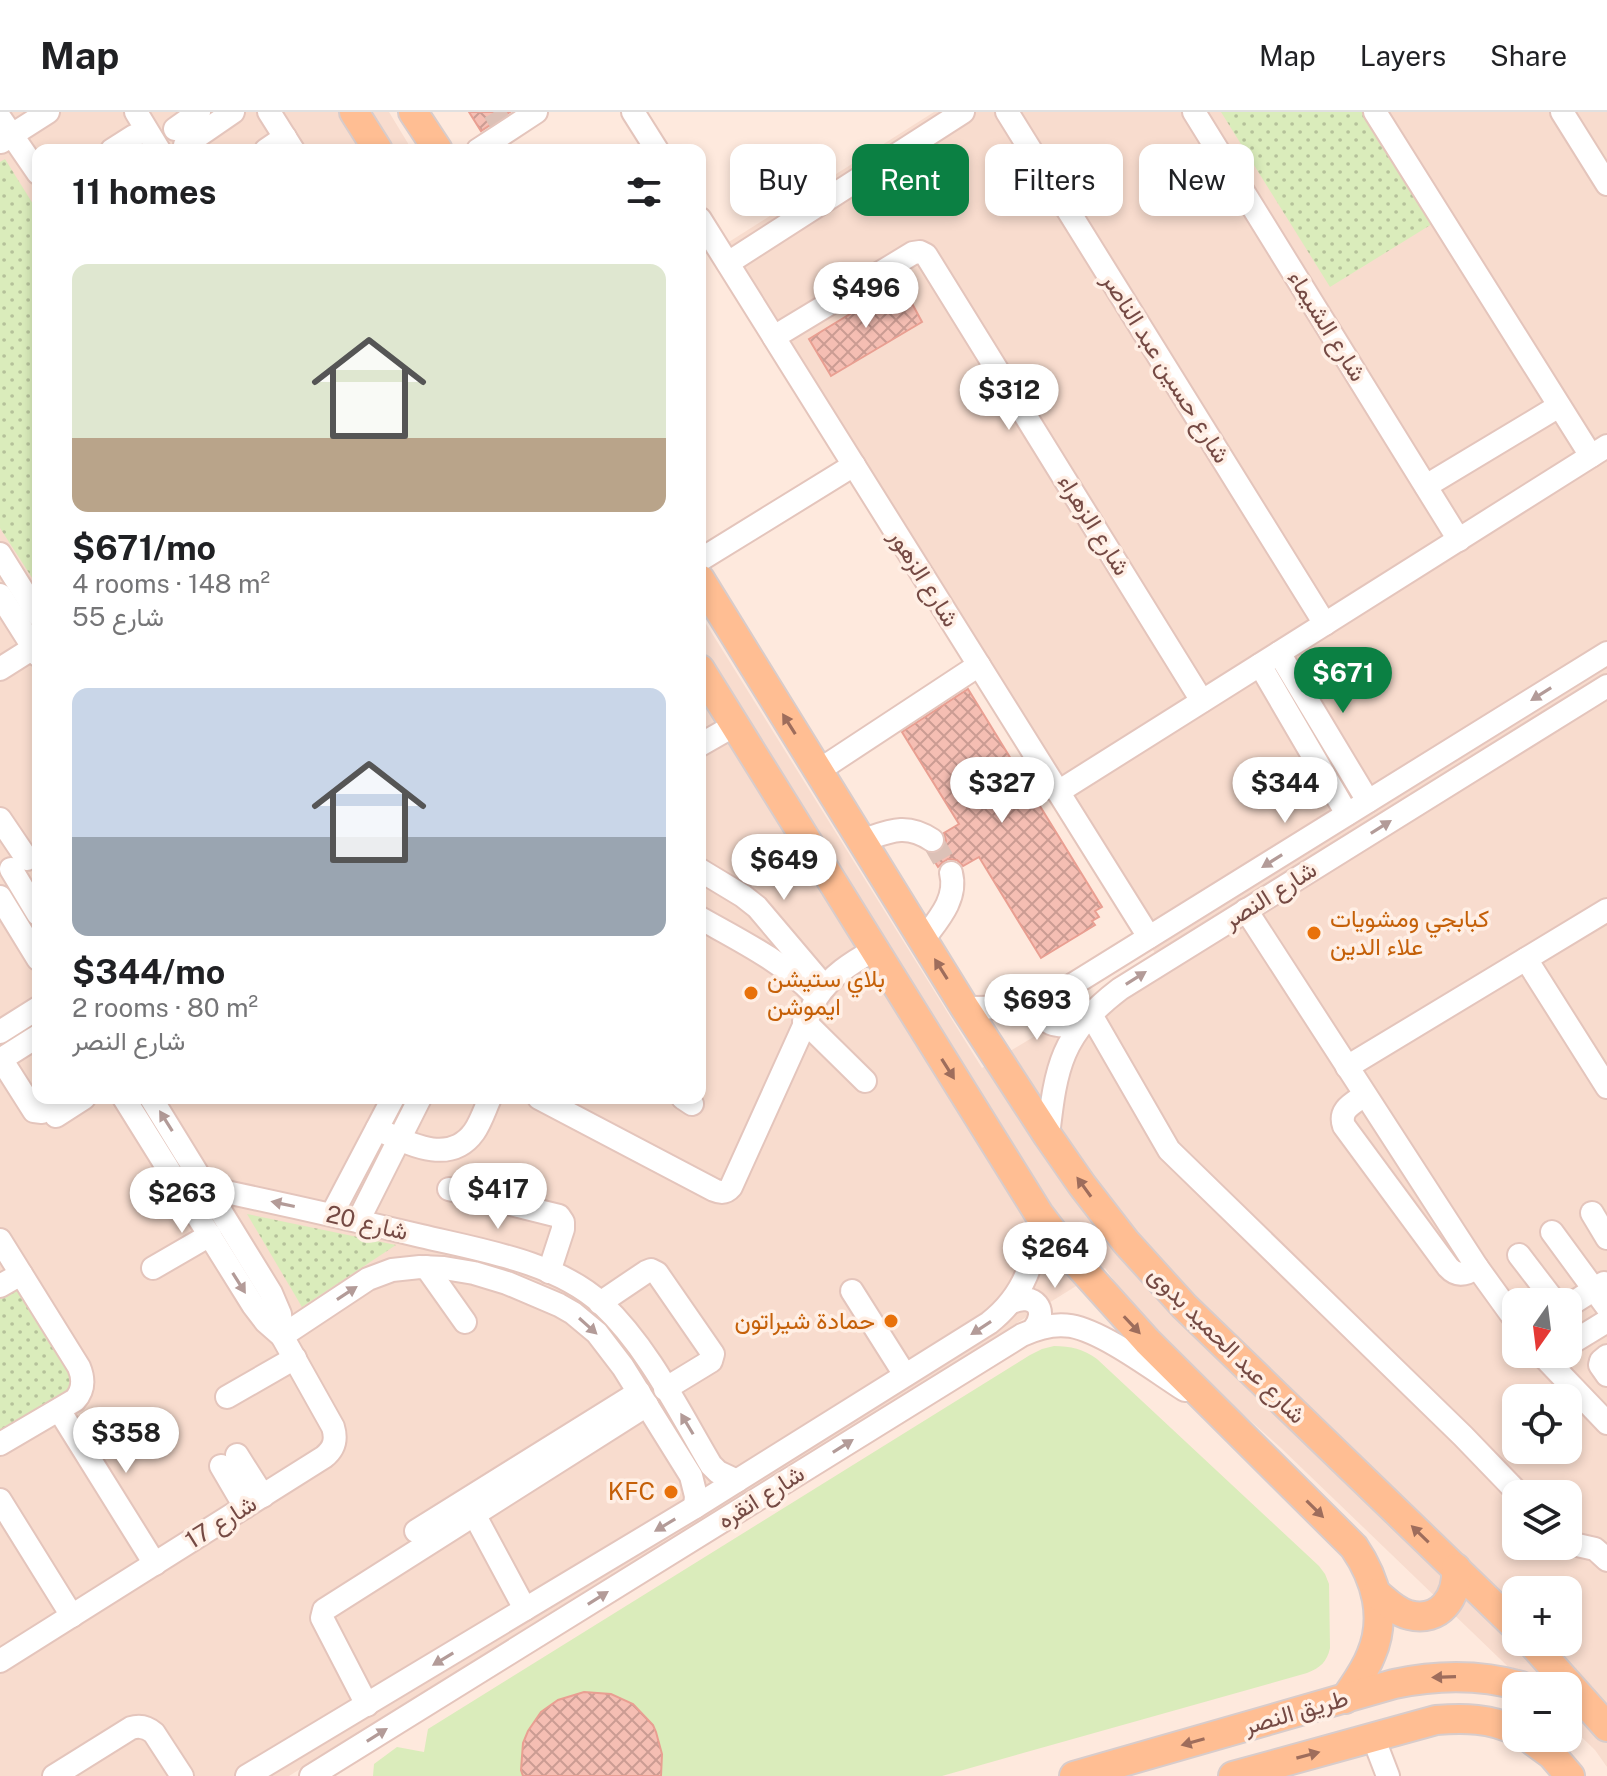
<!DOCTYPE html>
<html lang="en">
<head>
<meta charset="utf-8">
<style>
  :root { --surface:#fff; --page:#f6f6f6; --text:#202124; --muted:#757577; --line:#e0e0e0; --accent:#0b8043 }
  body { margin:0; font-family:"Public Sans",Vazirmatn,sans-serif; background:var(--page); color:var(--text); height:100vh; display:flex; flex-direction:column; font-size:30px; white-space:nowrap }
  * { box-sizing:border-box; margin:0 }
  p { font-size:26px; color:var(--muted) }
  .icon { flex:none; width:44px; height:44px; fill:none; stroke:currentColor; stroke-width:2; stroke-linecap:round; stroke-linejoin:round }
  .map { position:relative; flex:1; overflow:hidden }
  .sheet { position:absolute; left:32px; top:32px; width:674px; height:960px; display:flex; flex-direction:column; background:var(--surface); border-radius:16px; box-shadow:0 4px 12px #0003 }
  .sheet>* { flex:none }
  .guide { position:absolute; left:730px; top:32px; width:756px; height:72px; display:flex; gap:16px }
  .needle { width:52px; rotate:194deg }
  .fabs { position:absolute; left:1502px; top:1176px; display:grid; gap:16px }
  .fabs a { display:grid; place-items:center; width:80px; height:80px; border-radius:16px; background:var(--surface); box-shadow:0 4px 12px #0003; font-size:40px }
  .price { position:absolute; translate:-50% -68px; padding:0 18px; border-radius:28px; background:#fff; color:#222; font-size:26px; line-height:52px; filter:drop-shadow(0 2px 4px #0008) }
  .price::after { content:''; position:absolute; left:50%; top:48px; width:24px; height:18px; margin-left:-12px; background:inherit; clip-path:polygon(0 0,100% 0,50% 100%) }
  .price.active { background:var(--accent); color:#fff }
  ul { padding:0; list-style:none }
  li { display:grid; align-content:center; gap:16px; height:424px; padding:0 40px }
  li span { display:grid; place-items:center; height:248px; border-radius:16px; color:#555 }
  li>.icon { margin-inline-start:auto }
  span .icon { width:144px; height:144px; fill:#fffc; stroke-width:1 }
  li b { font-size:34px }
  h2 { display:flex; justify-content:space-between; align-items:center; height:96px; padding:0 40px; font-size:34px }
  .tag { padding:0 28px; border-radius:16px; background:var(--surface); box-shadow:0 4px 12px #0003; font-size:28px; line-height:72px }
  .tag.active { background:var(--accent); color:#fff }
  header { display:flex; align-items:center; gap:48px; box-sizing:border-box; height:112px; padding:0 40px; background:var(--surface); border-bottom:2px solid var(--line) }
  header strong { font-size:38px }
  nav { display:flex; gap:44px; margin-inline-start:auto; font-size:28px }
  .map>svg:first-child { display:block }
  .residential { fill:#f8dcce; fill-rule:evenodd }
  .grass { fill:url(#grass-dots) }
  .pitch { fill:#daecbb }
  .building { fill:url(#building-cross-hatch); stroke:#e99f92; stroke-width:2 }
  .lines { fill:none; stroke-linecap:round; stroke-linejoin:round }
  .minor-tunnel { stroke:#dcc1b7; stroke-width:22; stroke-dasharray:22 11; stroke-linecap:butt }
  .minor-casing { stroke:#e4c5bc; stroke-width:26 }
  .major-casing { stroke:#d8cccb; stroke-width:32 }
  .minor { stroke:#fff; stroke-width:22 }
  .major { stroke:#ffbe93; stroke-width:28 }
  .oneway { fill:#b39b98 }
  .oneway2 { fill:#9e6d5c }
  .food-dot { fill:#e8710a; stroke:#ffefe5; stroke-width:3 }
  .labels { text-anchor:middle; stroke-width:7; stroke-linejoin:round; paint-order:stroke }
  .street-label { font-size:24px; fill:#754a44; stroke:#ffefe5 }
  .food-label { font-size:24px; fill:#c56008; stroke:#ffefe5; text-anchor:start }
</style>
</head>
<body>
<header>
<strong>Map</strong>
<nav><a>Map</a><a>Layers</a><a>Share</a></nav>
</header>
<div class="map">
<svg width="1607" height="1664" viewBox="0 0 1607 1664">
  <defs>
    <pattern id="grass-dots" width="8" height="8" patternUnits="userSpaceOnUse" patternTransform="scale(2)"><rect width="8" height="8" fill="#daecbb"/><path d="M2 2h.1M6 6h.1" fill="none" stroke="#b5c19a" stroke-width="1.8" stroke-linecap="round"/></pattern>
    <pattern id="building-cross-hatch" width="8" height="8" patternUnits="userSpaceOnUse" patternTransform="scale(2)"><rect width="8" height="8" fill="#f5beb3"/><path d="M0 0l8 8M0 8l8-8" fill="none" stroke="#cb9c93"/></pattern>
  </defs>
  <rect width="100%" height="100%" fill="#fee9dd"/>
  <!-- residential -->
  <path class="residential" d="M0,0H389L412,38H38V986H700V502L982,956L1160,849L713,140L934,0H1607V1655L1595,1638L1568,1612V1574H1528L1281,1336L1174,1241L1127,1187L1105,1156L289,1664H0ZM1516,1190H1568V1242H1516ZM1516,1286H1568V1338H1516ZM1516,1382H1568V1434H1516ZM1516,1478H1568V1530H1516Z"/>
  <!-- grass -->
  <g class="grass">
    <path d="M1221,0H1362L1432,112L1330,175Z"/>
    <path d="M5,47L38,100V475L0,416V50Z"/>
    <path d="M247,1102L396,1133L302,1195Z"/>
    <path d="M23,1171L77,1272L0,1320V1185Z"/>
  </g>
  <!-- pitch -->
  <path class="pitch" d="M1054,1234C1071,1234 1083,1237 1097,1247L1319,1454L1325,1462L1329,1472L1330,1536C1327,1550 1320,1556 1307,1561L942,1664H373L374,1652L397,1635L424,1640L428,1617L1030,1243L1042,1237Z"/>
  <!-- building -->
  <g class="building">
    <path d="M469,0H510L481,19Z"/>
    <path d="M901,171L922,210L831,264L809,227Z"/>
    <path d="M968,577L1102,795L1095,799L1099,805L1092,809L1095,813L1041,846L979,745L963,754L957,748L948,747L942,751L938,755L930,742L940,740L944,734L946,729L944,721L959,712L902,620Z"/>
    <path d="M584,1580L611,1582L633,1592L653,1613L656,1620L662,1642L661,1664H523L521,1658L523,1631L528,1619L541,1600L558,1588Z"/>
  </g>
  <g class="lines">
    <!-- minor-tunnel -->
    <g class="minor-tunnel">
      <path d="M494,0L500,10"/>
      <path d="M932,728L951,761"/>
    </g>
    <!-- minor casing -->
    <g class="minor-casing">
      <g id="minor">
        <path d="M136,0L159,38"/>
        <path d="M269,0L293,38"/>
        <path d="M633,0L657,38"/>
        <path d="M1007,0L1325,512"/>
        <path d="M1194,0L1459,428"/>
        <path d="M1375,0L1591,344"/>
        <path d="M1562,0L1607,72"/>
        <path d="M0,6L38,61"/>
        <path d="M175,17L199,0"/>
        <path d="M1,30L48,0"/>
        <path d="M185,33L233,0"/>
        <path d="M112,38L134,24"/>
        <path d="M266,38L285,25"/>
        <path d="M478,38L536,0"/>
        <path d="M700,107L1149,825"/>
        <path d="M728,151L963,0"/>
        <path d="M774,225L913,141L920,140L926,143L1202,589"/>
        <path d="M1426,374L1559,294"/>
        <path d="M0,442L38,503"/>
        <path d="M700,448L854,353"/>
        <path d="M0,483L38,543"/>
        <path d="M1279,541L1368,689"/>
        <path d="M1260,553L1347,702"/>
        <path d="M0,557L38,533"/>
        <path d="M700,633L735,613"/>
        <path d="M818,659L979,553"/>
        <path d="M1058,680L1607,334"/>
        <path d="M0,707L27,747"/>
        <path d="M861,729C888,720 905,710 932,728"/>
        <path d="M11,757L38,802"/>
        <path d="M700,758L743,784L757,795L824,874"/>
        <path d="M0,785L38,847"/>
        <path d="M1246,798L1477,1155L1516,1209"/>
        <path d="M700,806C741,829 782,849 815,883"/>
        <path d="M923,828C937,809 958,787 951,761"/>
        <path d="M1526,847L1607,975"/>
        <path d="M1037,889C1040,916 1059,914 1080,913"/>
        <path d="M965,896C1003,896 1029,895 1064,878L1607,541"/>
        <path d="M1090,901L1169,1038L1463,1324L1519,1382"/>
        <path d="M804,909L865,969"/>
        <path d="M0,920L38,896"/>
        <path d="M1,947L34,999L42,1000L64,986"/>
        <path d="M0,948L38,924"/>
        <path d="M1347,955L1607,798"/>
        <path d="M1365,983C1354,991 1338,997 1344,1014L1448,1155C1457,1165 1466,1163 1477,1155"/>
        <path d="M151,986L271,1181L280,1202L282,1224"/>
        <path d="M539,986L714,1078C721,1081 726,1081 731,1075L817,885C832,863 851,851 874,838"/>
        <path d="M683,986L692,992"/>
        <path d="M56,1004L84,986"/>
        <path d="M377,1017C406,1030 449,1055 474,1020C481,1010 485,997 490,986"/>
        <path d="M1048,1024C1056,954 1061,922 1120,877L1607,574"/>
        <path d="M449,1077L559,1104L563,1110V1117L549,1160"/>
        <path d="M188,1088C192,1080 198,1076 207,1076C279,1091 350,1107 421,1124C480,1138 557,1150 602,1192C648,1235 679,1299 711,1353L718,1360L737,1369"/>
        <path d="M1592,1101L1607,1126"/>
        <path d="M332,1102L393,986"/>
        <path d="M358,1109L420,986"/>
        <path d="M1552,1120L1607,1195"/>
        <path d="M0,1128L79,1255C84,1267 84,1278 75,1288L0,1332"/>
        <path d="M1519,1143L1555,1190"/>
        <path d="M426,1155L465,1210"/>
        <path d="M153,1156L210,1123"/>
        <path d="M0,1174L21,1162"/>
        <path d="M852,1179L905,1263"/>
        <path d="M1012,1190C1034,1180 1049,1198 1034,1217"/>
        <path d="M600,1191L646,1160L651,1158L657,1161L713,1242L711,1249L665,1277"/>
        <path d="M1568,1194L1604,1171"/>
        <path d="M282,1224L368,1167L392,1158L420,1155L444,1156L474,1161L507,1171L559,1193L573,1201L597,1221L623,1255L691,1364L696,1384L695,1395"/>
        <path d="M1568,1233L1607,1209"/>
        <path d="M1541,1242L1607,1311"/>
        <path d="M1607,1244L1601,1249L1600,1253L1607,1263"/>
        <path d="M227,1285L295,1246"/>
        <path d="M59,1298L155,1452"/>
        <path d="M237,1343L263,1384"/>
        <path d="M221,1354L245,1395"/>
        <path d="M0,1388L72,1504"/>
        <path d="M474,1402L525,1497"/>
        <path d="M416,1419L639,1280"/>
        <path d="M1568,1428L1573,1432L1595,1437L1607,1448"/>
        <path d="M0,1549L324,1345C334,1337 337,1328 333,1315L282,1224L266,1210L253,1193L124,986"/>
        <path d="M367,1593L322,1506L324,1498L647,1293"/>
        <path d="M1373,1625L1388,1664"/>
        <path d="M54,1664L131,1616C140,1613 147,1615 154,1621L182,1664"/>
        <path d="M247,1664L695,1395L989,1211C1025,1183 1036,1147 1039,1102"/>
        <path d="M311,1664L1022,1223C1037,1216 1054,1211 1071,1214C1104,1220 1155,1259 1185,1278"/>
      </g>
    </g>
    <!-- major casing -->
    <g class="major-casing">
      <g id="major">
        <path d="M354,0L378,38"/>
        <path d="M413,0L438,38"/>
        <path d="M700,467L965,896L1048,1024L1082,1073L1126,1130L1184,1194L1516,1515"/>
        <path d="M700,557L1039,1102L1075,1149L1147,1229L1354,1435C1376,1467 1387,1506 1371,1543C1365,1559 1354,1573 1345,1587"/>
        <path d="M1376,1481C1386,1489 1396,1500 1409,1503C1440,1511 1458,1485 1456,1456"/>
        <path d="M1531,1530L1607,1615"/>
        <path d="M1529,1626L1552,1643L1570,1664"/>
        <path d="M1074,1664L1394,1572C1436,1563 1479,1562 1521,1574"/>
        <path d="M1233,1664L1436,1608C1464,1606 1491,1606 1516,1619"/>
      </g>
    </g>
    <!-- minor -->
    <use href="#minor" class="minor"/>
    <!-- major -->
    <use href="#major" class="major"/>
  </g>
  <!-- one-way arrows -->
  <defs><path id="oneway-solid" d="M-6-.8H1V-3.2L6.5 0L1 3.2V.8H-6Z" transform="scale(2)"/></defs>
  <g class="oneway">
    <use href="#oneway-solid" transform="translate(1541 582) rotate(148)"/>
    <use href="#oneway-solid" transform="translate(1381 715) rotate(-32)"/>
    <use href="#oneway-solid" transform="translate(1272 749) rotate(148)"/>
    <use href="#oneway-solid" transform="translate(1136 866) rotate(-32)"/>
    <use href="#oneway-solid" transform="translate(166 1009) rotate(-122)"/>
    <use href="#oneway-solid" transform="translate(283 1092) rotate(-168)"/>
    <use href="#oneway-solid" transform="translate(239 1171) rotate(58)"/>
    <use href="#oneway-solid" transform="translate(347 1181) rotate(-33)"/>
    <use href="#oneway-solid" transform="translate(588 1214) rotate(42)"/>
    <use href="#oneway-solid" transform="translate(981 1216) rotate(147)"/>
    <use href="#oneway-solid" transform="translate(687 1312) rotate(-121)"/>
    <use href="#oneway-solid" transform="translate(843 1334) rotate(-32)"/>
    <use href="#oneway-solid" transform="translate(665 1413) rotate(149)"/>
    <use href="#oneway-solid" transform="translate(598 1486) rotate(-32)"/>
    <use href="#oneway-solid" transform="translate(443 1547) rotate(149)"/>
    <use href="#oneway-solid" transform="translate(377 1623) rotate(-32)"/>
  </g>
  <g class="oneway2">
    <use href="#oneway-solid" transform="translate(789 612) rotate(-122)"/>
    <use href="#oneway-solid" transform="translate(941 857) rotate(-122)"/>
    <use href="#oneway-solid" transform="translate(948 957) rotate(58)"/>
    <use href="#oneway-solid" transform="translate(1084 1075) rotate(-126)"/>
    <use href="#oneway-solid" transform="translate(1132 1213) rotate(47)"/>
    <use href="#oneway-solid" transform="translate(1315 1397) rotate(45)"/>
    <use href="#oneway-solid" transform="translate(1420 1422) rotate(-136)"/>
    <use href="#oneway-solid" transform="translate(1444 1565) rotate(178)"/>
    <use href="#oneway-solid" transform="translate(1193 1630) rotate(164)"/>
    <use href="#oneway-solid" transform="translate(1308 1643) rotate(-15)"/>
  </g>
  <!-- markers -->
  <g class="food-dot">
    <circle cx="1314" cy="821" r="8"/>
    <circle cx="751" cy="881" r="8"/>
    <circle cx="891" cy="1209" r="8"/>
    <circle cx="671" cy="1380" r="8"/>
  </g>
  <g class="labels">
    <!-- street labels -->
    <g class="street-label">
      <text transform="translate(1327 214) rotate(58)" y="8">شارع الشيماء</text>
      <text transform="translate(1166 256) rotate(58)" y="8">شارع حسين عبد الناصر</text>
      <text transform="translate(1094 413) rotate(58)" y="8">شارع الزهراء</text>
      <text transform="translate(924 466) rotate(58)" y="8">شارع الزهور</text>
      <text transform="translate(1270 783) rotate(-32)" y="8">شارع النصر</text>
      <text transform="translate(367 1111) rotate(13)" y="8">شارع 20</text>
      <text transform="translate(1227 1233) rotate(45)" y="8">شارع عبد الحميد بدوى</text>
      <text transform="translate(761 1385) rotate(-32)" y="8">شارع انقره</text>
      <text transform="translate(221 1410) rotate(-32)" y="8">شارع 17</text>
      <text transform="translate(1296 1600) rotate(-16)" y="8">طريق النصر</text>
    </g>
    <!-- food labels -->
    <g class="food-label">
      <text x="1330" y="815">كبابجي ومشويات<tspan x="1330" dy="28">علاء الدين</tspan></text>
      <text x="767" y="875">بلاي ستيشن<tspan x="767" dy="28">ايموشن</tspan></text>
      <text x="875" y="1217" text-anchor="end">حمادة شيراتون</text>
      <text x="655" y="1388" text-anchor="end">KFC</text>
    </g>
  </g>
</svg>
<div class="fabs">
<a><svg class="needle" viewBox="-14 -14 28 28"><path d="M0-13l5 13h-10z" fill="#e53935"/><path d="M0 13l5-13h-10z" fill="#757577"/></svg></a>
<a><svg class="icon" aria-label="locate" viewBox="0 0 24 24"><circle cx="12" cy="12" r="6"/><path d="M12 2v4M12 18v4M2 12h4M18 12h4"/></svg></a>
<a><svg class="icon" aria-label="layers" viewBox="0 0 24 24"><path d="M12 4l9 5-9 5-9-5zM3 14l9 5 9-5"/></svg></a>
<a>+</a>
<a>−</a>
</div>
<b class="price" style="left:866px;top:218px">$496</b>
<b class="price" style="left:1009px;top:320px">$312</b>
<b class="price active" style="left:1343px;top:603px">$671</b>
<b class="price" style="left:1002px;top:713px">$327</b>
<b class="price" style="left:1285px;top:713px">$344</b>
<b class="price" style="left:784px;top:790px">$649</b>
<b class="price" style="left:1037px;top:930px">$693</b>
<b class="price" style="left:498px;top:1119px">$417</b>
<b class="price" style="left:182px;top:1123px">$263</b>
<b class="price" style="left:1055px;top:1178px">$264</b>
<b class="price" style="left:126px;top:1363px">$358</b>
<div class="guide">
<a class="tag">Buy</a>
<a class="tag active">Rent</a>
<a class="tag">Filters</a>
<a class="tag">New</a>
</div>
<section class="sheet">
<h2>11 homes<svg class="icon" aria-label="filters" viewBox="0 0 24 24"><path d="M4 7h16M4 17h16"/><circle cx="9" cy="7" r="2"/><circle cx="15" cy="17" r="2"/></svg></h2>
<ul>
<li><span style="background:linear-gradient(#dfe7d0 70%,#b9a48a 0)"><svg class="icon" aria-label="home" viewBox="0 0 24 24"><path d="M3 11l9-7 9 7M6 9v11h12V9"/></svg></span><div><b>$671/mo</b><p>4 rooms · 148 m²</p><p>شارع 55</p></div></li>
<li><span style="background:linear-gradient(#c9d6e8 60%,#9aa5b1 0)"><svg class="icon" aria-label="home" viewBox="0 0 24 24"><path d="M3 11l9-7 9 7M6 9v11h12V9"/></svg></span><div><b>$344/mo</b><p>2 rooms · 80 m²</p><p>شارع النصر</p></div></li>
</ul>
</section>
</div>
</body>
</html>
